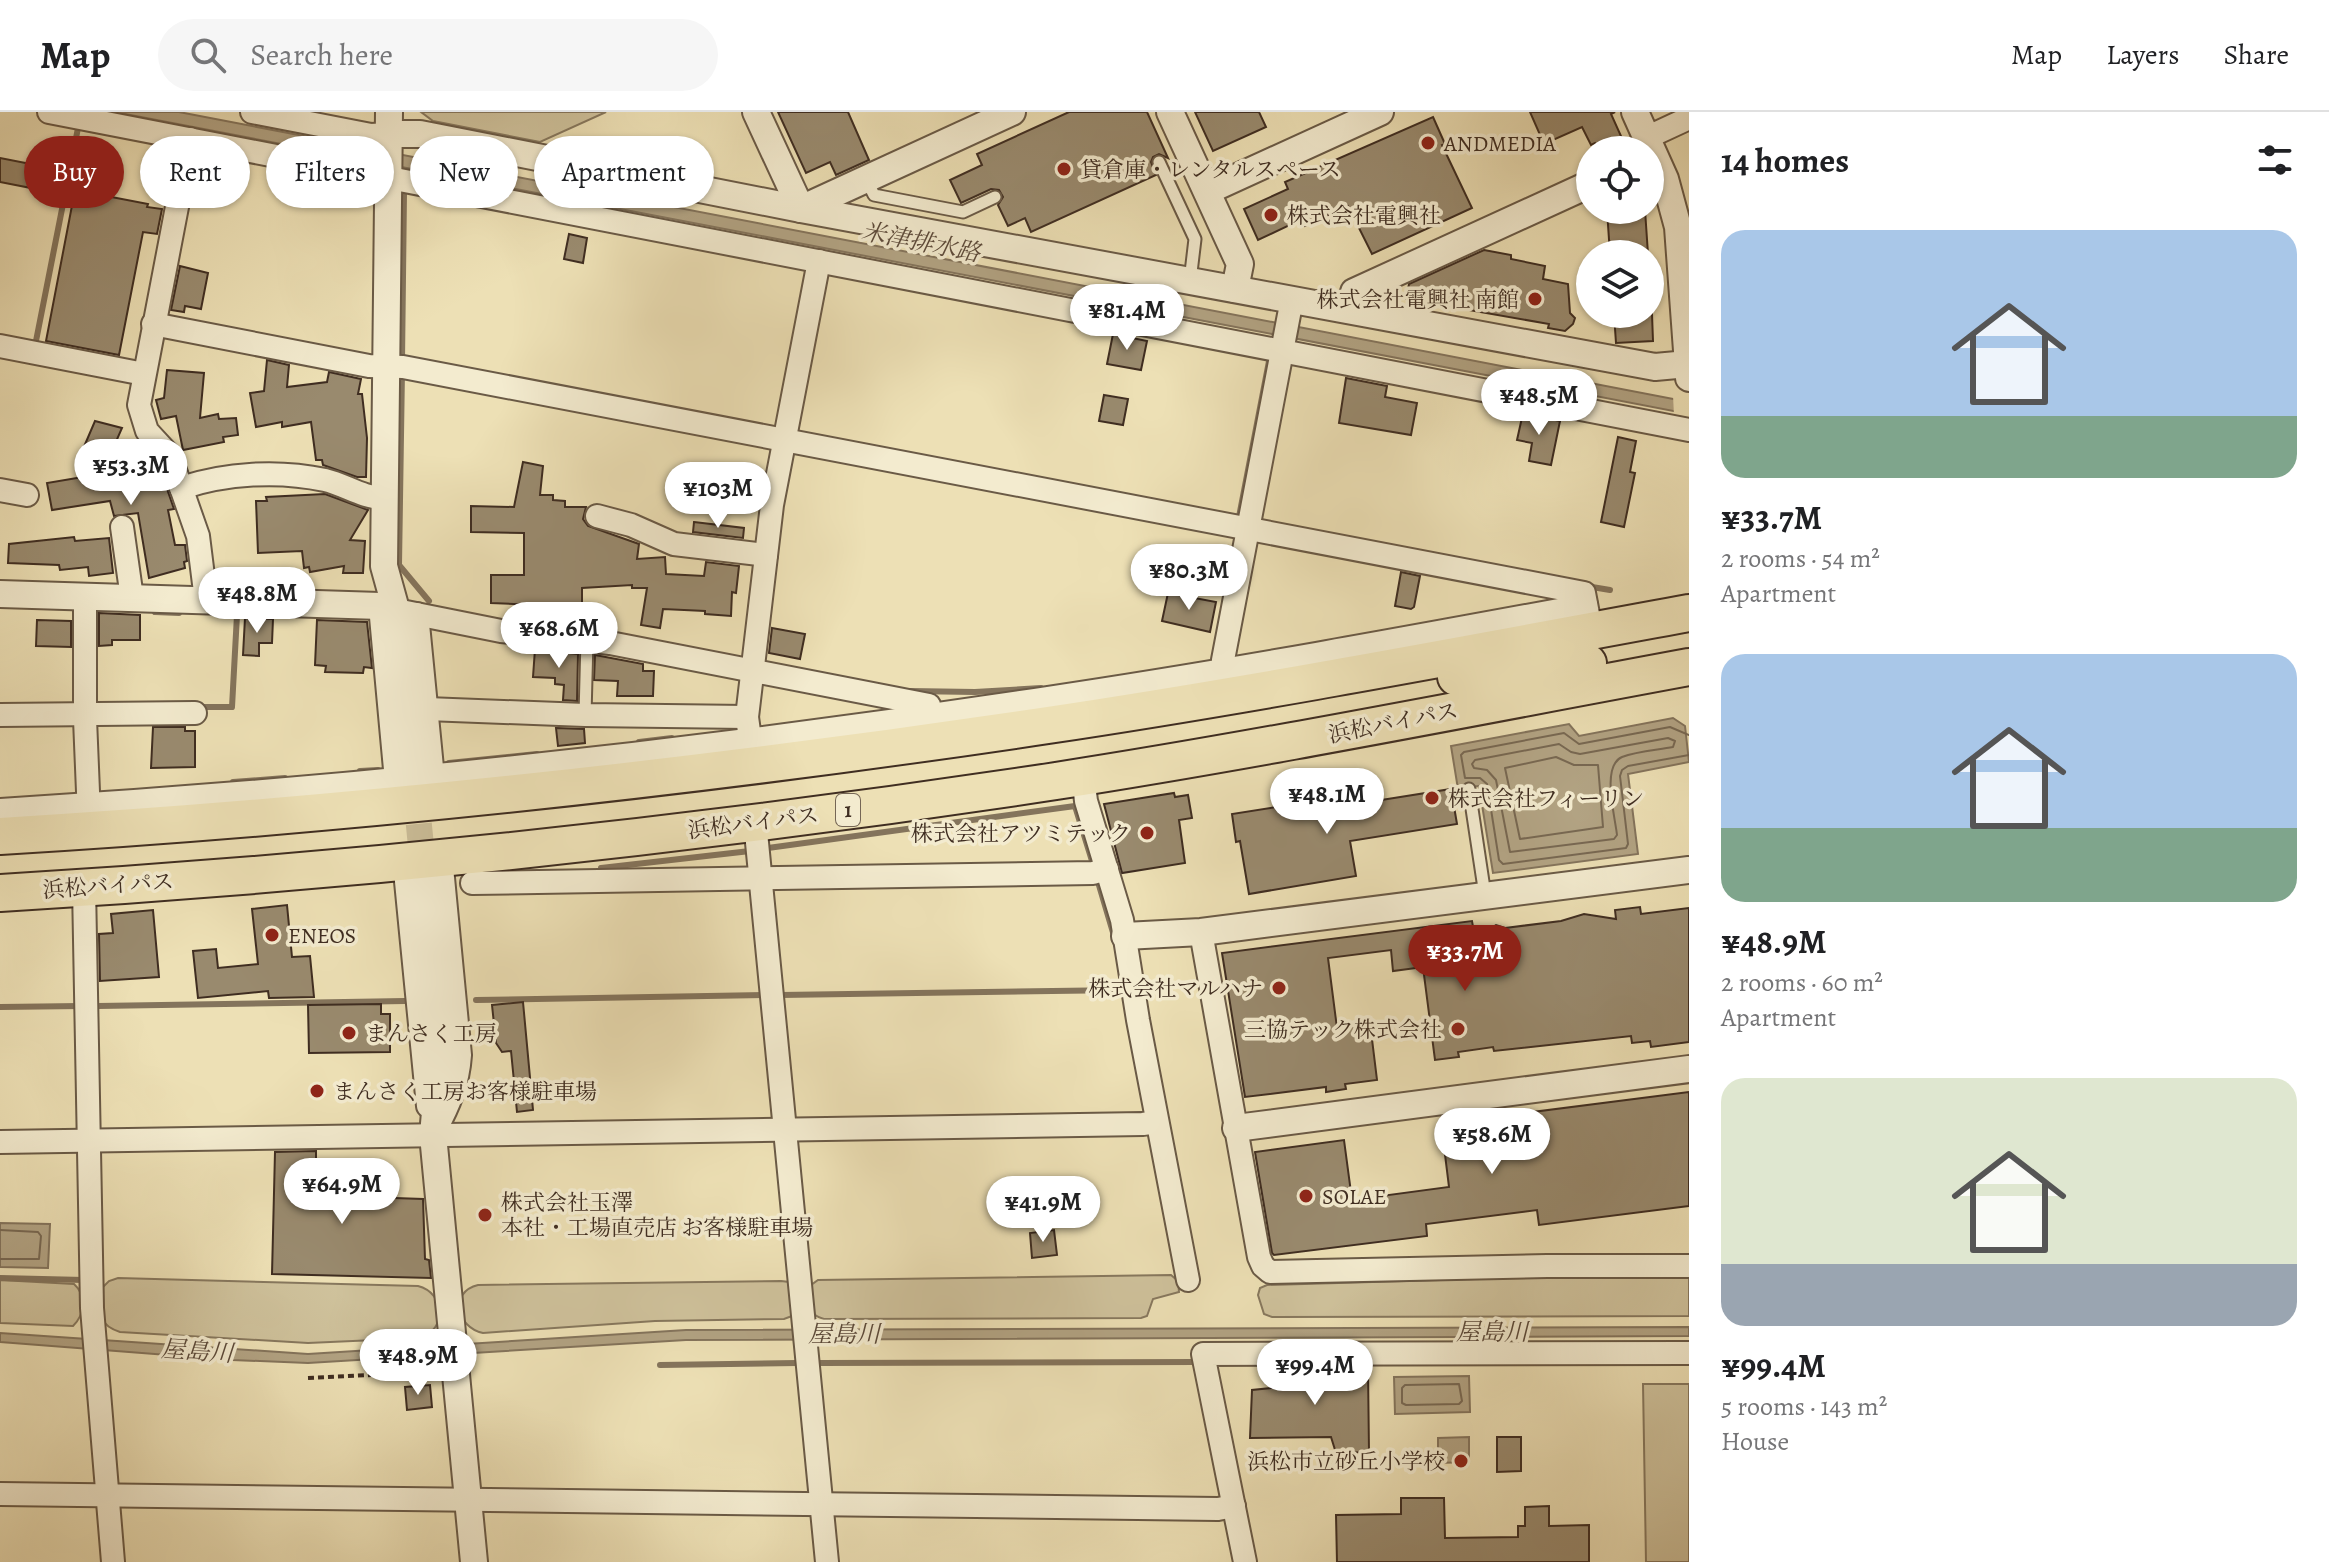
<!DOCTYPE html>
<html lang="en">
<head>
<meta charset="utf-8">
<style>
  :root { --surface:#fff; --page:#f6f6f6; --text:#202124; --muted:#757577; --line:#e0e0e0; --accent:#8f2418 }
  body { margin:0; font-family:Alegreya,"Noto Serif JP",serif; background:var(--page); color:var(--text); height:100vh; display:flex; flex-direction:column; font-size:30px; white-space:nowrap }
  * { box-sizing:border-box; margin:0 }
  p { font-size:26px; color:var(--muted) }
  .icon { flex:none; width:44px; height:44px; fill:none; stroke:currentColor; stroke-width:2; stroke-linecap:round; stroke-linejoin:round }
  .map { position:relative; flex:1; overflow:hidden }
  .side { display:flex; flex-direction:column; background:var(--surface); width:640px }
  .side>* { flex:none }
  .top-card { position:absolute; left:24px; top:24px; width:760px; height:72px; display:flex; gap:16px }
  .buttons { position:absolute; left:1576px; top:24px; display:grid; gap:16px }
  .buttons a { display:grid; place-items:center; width:88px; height:88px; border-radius:50%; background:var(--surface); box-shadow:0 2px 6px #0004; font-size:40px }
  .price { position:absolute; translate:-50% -68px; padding:0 18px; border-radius:28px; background:#fff; color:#222; font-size:26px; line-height:52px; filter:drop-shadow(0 2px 4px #0008) }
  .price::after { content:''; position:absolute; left:50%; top:48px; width:24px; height:18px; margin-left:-12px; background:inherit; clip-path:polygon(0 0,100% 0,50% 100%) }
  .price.selected { background:var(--accent); color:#fff }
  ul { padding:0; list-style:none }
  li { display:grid; align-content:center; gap:16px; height:424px; padding:0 32px }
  li span { display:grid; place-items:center; height:248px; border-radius:24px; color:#555 }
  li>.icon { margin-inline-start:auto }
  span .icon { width:144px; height:144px; fill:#fffc; stroke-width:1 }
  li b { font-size:34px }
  h2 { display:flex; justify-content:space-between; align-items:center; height:96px; padding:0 32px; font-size:34px }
  .chip { padding:0 28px; border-radius:36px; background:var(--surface); box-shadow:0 2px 6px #0004; font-size:28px; line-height:72px }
  .chip.selected { background:var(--accent); color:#fff }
  header { display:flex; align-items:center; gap:48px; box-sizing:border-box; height:112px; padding:0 40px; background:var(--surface); border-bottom:2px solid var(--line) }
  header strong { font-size:38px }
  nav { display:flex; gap:44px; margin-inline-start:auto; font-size:28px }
  .search { width:560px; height:72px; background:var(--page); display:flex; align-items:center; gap:20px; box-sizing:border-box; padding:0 28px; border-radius:44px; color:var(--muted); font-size:30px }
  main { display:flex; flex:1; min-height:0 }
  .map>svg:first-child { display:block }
  .green { fill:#cfc29c; stroke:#87785e; stroke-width:2 }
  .water { fill:#b2a383; stroke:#84745c; stroke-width:2 }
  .pier { fill:#ede0b5 }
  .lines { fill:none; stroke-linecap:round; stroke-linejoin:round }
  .shore { stroke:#786852; stroke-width:2 }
  .stream { stroke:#84745c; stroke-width:6 }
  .building { fill:#998a6e; stroke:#3f2d21; stroke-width:2 }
  .tertiary-tunnel { stroke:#cabc97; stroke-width:26; stroke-dasharray:26 13; stroke-linecap:butt }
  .service-casing { stroke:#6a5a46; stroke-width:15 }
  .minor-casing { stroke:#6a5a46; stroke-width:26 }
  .tertiary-casing { stroke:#6a5a46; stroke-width:30 }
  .trunk-casing { stroke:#3f2d21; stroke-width:40 }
  .path { stroke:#3f2d21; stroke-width:4; stroke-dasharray:6 4; stroke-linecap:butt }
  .service { stroke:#f3ebcf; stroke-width:11 }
  .minor { stroke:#f3ebcf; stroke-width:22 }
  .tertiary { stroke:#f3ebcf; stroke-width:26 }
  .trunk { stroke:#ede0b5; stroke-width:36 }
  .poi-dot { fill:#8f2418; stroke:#f3ebcf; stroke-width:3 }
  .labels { text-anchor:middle; stroke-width:7; stroke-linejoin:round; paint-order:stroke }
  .shield { fill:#f3ebcf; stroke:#756655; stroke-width:2 }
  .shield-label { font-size:20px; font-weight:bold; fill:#3f2d21 }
  .poi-label { font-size:22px; fill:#3f2d21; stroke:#f3ebcf; text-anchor:start }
  .street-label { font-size:22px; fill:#3f2d21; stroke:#f3ebcf }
  .water-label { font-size:24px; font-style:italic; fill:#5c4a3a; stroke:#f3ebcf }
</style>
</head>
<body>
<header>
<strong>Map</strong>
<div class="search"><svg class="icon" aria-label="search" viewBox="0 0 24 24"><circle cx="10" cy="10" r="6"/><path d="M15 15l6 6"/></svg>Search here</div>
<nav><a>Map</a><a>Layers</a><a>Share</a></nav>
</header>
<main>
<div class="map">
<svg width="1689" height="1450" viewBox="0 0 1689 1450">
  <rect width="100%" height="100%" fill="#ede0b5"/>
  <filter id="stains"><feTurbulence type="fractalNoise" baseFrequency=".0025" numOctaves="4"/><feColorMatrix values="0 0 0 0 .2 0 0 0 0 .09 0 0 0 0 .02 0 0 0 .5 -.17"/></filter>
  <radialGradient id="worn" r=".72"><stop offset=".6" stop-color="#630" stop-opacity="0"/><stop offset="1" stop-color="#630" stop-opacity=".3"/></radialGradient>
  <!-- green -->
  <g class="green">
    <path d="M421,0H606L540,30L433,9Z"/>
    <path d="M1171,1163L1178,1169L1179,1180L1153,1187L1147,1204L1141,1206L824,1207C807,1203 809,1191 807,1176L818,1168Z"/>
    <path d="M1547,1165H1689V1204L1272,1205L1264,1202L1258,1183L1260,1176L1267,1173Z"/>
    <path d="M118,1166L418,1174C445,1181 448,1217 420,1226L308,1231L120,1220C95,1212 101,1199 102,1176L109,1169Z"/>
    <path d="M0,1168L74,1172C87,1184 85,1202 73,1214L0,1211Z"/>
    <path d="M781,1169L789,1170L792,1204L784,1207L655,1209L483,1221C456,1215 449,1180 478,1173Z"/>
    <path d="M1643,1272H1689V1450H1646Z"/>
  </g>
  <!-- water -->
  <g class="water">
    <path d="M115,0H179L1689,290V302Z"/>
    <path d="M1673,606L1685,614L1689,650L1628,662L1638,742L1493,761L1479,674L1458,677L1451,634L1569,612L1579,624Z"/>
    <path d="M0,1111L50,1112L48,1156L0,1155Z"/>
    <path d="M1689,1215V1224L686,1228L308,1251L232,1248L0,1230V1221L308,1242L686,1218Z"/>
    <path d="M1469,1264L1470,1300L1395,1302L1394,1265Z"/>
    <path d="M1469,1325V1350L1438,1351V1326Z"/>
  </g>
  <!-- pier -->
  <path class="pier" d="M1673,283L1689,286V306L1674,304Z"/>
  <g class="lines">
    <!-- shore -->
    <g class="shore">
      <path d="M1689,623L1670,615L1579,632L1564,621L1464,640L1461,643L1465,666H1480L1487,672L1499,748L1503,752L1626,736L1628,732L1620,664L1622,658L1628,654L1689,643"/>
      <path d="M1668,626L1675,629L1673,635C1657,638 1637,639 1622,645C1601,654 1615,704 1617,723L1614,727L1510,740L1496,668L1487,658L1474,656L1472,652L1475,648L1559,632L1571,640L1580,642Z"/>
      <path d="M1556,645L1574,653H1598L1603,715L1520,727L1505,656Z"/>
      <path d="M0,1118L38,1120L41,1124L39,1147H0"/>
      <path d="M1459,1272L1462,1289L1459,1292L1406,1293L1402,1291V1276L1405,1273Z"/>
    </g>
    <!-- stream -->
    <g class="stream">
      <path d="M35,234L78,16"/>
      <path d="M402,249L404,81"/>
      <path d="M402,259L399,453L429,489"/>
      <path d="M1238,410L1270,244"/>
      <path d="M1586,474L1610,478"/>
      <path d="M155,500L179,501"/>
      <path d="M909,579L975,580L1041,576"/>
      <path d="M198,595H232L237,503L218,502"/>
      <path d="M639,630L672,626"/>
      <path d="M449,651L537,642"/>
      <path d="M360,659L378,658"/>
      <path d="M233,670L285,666"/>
      <path d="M768,736L1075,694L1093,752"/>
      <path d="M601,756L750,739"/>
      <path d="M1098,770L1114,824"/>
      <path d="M781,883L1125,878"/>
      <path d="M476,888L767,883"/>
      <path d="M98,894L405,889"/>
      <path d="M0,895L81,894"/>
      <path d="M0,1166L84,1168"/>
      <path d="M819,1251L1197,1250"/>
      <path d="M660,1253L797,1251"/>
    </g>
  </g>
  <!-- building -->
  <g class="building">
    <path d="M778,0H848L869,48L836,63L830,50L806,61Z"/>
    <path d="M1069,0H1147L1168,46L1159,42L1153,45L1151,50L1156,63L1031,120L1025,106L1008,114L998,93L1003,85L999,78L991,77L961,91L950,68L982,53L977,42Z"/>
    <path d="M1195,0H1259L1266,15L1213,39Z"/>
    <path d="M1530,0H1615L1611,2L1625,33L1614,38H1599L1595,31L1591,33L1582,15L1544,32Z"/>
    <path d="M1433,5L1445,32L1442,33L1472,96L1372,142L1348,94L1305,114L1302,107L1258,128L1244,97L1288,77L1285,70Z"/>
    <path d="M0,46L41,54L36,77L0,70Z"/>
    <path d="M75,78L148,92L147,95L162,97L157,122L143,120L119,243L46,229Z"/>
    <path d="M1607,98H1645L1648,142H1610Z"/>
    <path d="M569,122L587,126L583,151L564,147Z"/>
    <path d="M1484,138L1511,143V147L1545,154L1543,167L1568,172L1570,201L1575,206L1573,212L1565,219L1548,216L1549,212L1406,187L1409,172Z"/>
    <path d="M180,154L208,161L201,197L185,194L184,200L171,198Z"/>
    <path d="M1614,202H1652L1653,229L1616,231Z"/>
    <path d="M1113,222L1147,229L1141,258L1107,252Z"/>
    <path d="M267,248L289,253L287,275L327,270L329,260L361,267L358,282H362L367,326L366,365H357L323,353L322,348H316L311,310L282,315V310L256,315L250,281L264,279Z"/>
    <path d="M167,258L204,261L200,306L218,302L219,307L236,306L238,323L223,325L224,330L183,338L176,304L161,307L156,288L164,286Z"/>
    <path d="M1346,266L1387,274L1385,285L1417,291L1411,323L1339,311Z"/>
    <path d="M1104,283L1128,287L1123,313L1099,309Z"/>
    <path d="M1523,301L1560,309L1551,353L1529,349L1532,331L1517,328Z"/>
    <path d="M95,309L122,316L108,348L83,337Z"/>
    <path d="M1618,325L1636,329L1630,360L1635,361L1624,415L1601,410Z"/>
    <path d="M150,342L158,351L174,397L168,398L175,433H185L187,449L184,450L185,456L149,466L138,401L114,404L110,389L52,398L47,371L130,357L113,350Z"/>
    <path d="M523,350L543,354L540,383H553V388L565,389V395H586L583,407L588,414L639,432L637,447L665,445L666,462L704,464L706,450L739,454L736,481L732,480L731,504L705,502V499L663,497L660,516L641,513L647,476H632V473L582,476V500L560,501V494L491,491V463H524V421L471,420V394L514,395Z"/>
    <path d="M325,382L368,398L350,428L365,429L363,461H343L344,454L310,460L309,455L304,456L302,439L258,441L256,389H267L266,385Z"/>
    <path d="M694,410L744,416L743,426L693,420Z"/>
    <path d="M74,425L75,429L109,426L113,461L89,464L88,455L60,458L59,453L8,451L9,432Z"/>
    <path d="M1401,460L1420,464L1414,495L1411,497L1395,494Z"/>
    <path d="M1168,481L1216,490L1210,520L1162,509Z"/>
    <path d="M99,501L140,503V528H112V533L99,534Z"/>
    <path d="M245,506L273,507L272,531H259V544L243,543Z"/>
    <path d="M37,508L71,509V535L36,534Z"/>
    <path d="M317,508L367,510L372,556L364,555L363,561L325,560L326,554L315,553Z"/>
    <path d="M772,516L805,522L800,547L769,541Z"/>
    <path d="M535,537L578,542L577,589L563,588L564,573L555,572V566L533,565Z"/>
    <path d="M595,543L643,552V559H654L653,584H617L618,569L594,568Z"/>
    <path d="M153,615H185V619H195V655L151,656Z"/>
    <path d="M556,616L584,617L585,631L558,634Z"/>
    <path d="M1451,677L1457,712L1350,729L1356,764L1249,782L1240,729L1236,730L1232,702L1340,685L1350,693Z"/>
    <path d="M1174,681L1175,685L1188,683L1192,706L1179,708L1185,751L1122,761L1104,692Z"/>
    <path d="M287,793L292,845L310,844L314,885L269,886L268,879L198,886L193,839L216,837L218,856L258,852L252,797Z"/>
    <path d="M1640,795L1641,802L1689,796V930L1651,935L1650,929L1632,931L1631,924L1494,939L1493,935L1458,940L1459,945L1435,948L1423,855L1393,859L1391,838L1328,846L1337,916L1370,911L1377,968L1345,972L1346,977L1326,980V975L1245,985L1222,841L1472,809L1475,826L1496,813L1505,816L1561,809L1584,802L1616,807L1615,798Z"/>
    <path d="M153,798L159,865L100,869L99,822L113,821L111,802Z"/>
    <path d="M523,890L533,998L517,1000L511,939L502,940L496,931L492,893Z"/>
    <path d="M381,892V902H390V940L309,941L308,893Z"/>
    <path d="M1689,980V1094L1539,1113L1537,1098L1426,1112L1427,1124L1274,1143L1272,1141L1255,1040L1344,1028L1352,1088L1449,1075L1442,1018L1489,1012L1522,1043L1517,1004L1525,1003V1001Z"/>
    <path d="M316,1039V1064L366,1065L365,1085L423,1087L425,1147L429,1148L431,1166L272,1162L275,1040Z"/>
    <path d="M1054,1118L1057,1143L1032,1146L1030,1121Z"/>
    <path d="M1368,1256L1369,1340L1336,1341L1331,1325L1250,1326L1252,1278L1271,1276V1257Z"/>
    <path d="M430,1273L432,1295L407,1298L405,1275Z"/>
    <path d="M1497,1325H1521V1359L1497,1360Z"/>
    <path d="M1401,1386H1444L1445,1426L1518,1425V1414H1525V1395L1549,1394V1414L1589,1413V1450H1337L1336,1403L1401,1402Z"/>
  </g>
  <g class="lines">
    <!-- tertiary-tunnel -->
    <path class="tertiary-tunnel" d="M415,673L424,765"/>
    <!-- service casing -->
    <g class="service-casing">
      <g id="service">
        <path d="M1159,50L1195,127L1190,169"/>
        <path d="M866,67L874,83L963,100L995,85"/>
        <path d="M585,603L587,528"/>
        <path d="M1469,677L1485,783"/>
      </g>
    </g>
    <!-- minor casing -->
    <g class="minor-casing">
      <g id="minor">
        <path d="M49,0L1689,318"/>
        <path d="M252,0L371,23L389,22"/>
        <path d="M1646,26L1689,6"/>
        <path d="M190,27L139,293L147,319L170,344L198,424L206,488"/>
        <path d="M153,212L369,254L403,255L1584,481L1588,502"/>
        <path d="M0,234L144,262"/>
        <path d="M181,376C226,361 279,358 325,368C346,373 362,386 385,386"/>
        <path d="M0,378L27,383"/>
        <path d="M597,404L631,413L674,432L766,443"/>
        <path d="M122,415L132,486"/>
        <path d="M85,485V607L89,704"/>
        <path d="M380,494L397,679"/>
        <path d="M396,498L501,519L610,531L929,593L930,604"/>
        <path d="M417,502L434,676"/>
        <path d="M1225,558L1223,548L1292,187"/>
        <path d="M427,597L585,603L747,605"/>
        <path d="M0,603L195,601"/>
        <path d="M750,627L747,605L772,393L819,149"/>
        <path d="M1083,664L1086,689L1122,808L1138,908L1188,1168"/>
        <path d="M0,698C350,677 700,639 1047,586C1228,559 1407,526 1586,493"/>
        <path d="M755,710L827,1450"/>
        <path d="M404,749L428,994"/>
        <path d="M472,771L1093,761L1107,757"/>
        <path d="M84,775L92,1196L113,1450"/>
        <path d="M1201,820L1259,1145L1263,1154L1270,1160L1547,1154H1689"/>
        <path d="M435,1019C449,993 458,972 460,943L441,745"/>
        <path d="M0,1030L1143,1012L1157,1010"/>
        <path d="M0,1382L1218,1397L1234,1394"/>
        <path d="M1245,1450L1203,1242L1689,1241"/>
      </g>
    </g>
    <!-- tertiary casing -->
    <g class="tertiary-casing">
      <g id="tertiary">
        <path d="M389,0L384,454L400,512L414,653"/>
        <path d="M756,0L801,97L1012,0"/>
        <path d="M1170,0L1240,152L1235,177"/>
        <path d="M1635,0L1665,67L1678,115L1689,266"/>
        <path d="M389,22H420L801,97L1655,255L1688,252"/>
        <path d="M1207,79L1380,0"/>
        <path d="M1350,198L1354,180L1590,72"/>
        <path d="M0,482L380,494L396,498"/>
        <path d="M425,773L440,944L433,1023L474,1450"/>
        <path d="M1125,824L1201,820L1689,758"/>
        <path d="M1236,1016L1689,957"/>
      </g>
    </g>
    <!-- trunk casing -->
    <g class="trunk-casing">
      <g id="trunk">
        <path d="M1456,565L1588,551"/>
        <path d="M0,724C351,703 700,665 1048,613C1262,581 1476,540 1689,501"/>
        <path d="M0,781C353,760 707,722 1056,669C1268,636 1478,594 1689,555"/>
      </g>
    </g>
    <!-- path -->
    <path class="path" d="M308,1266L434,1260"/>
    <!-- service -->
    <use href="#service" class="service"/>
    <!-- minor -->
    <use href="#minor" class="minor"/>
    <!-- tertiary -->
    <use href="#tertiary" class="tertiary"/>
    <!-- trunk -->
    <use href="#trunk" class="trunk"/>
  </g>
  <!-- markers -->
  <g class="poi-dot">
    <circle cx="1428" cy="31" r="8"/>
    <circle cx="1064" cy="57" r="8"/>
    <circle cx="1271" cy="103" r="8"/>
    <circle cx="1535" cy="187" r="8"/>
    <circle cx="1432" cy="686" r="8"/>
    <circle cx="1147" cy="721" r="8"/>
    <circle cx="272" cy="823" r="8"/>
    <circle cx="1279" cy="876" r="8"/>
    <circle cx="1458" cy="917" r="8"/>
    <circle cx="349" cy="921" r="8"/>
    <circle cx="317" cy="979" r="8"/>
    <circle cx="1306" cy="1084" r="8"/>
    <circle cx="485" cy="1103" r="8"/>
    <circle cx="1461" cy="1349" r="8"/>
  </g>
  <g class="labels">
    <!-- shield labels -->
    <rect class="shield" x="836" y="682" width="24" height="32" rx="6"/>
    <g class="shield-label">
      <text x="848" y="705">1</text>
    </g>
    <!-- poi labels -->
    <g class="poi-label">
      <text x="1444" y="39">ANDMEDIA</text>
      <text x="1080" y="65">貸倉庫・レンタルスペース</text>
      <text x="1287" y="111">株式会社電興社</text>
      <text x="1519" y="195" text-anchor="end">株式会社電興社 南館</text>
      <text x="1448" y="694">株式会社フィーリン</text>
      <text x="1131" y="729" text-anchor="end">株式会社アツミテック</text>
      <text x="288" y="831">ENEOS</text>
      <text x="1263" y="884" text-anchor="end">株式会社マルハナ</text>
      <text x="1442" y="925" text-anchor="end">三協テック株式会社</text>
      <text x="365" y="929">まんさく工房</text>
      <text x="333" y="987">まんさく工房お客様駐車場</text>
      <text x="1322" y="1092">SOLAE</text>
      <text x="501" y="1098">株式会社玉澤<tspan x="501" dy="25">本社・工場直売店 お客様駐車場</tspan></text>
      <text x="1445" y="1357" text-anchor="end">浜松市立砂丘小学校</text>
    </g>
    <!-- street labels -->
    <g class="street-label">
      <text transform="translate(1393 610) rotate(-11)" y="8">浜松バイパス</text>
      <text transform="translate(753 710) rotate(-7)" y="8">浜松バイパス</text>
      <text transform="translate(108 773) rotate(-4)" y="8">浜松バイパス</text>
    </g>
    <!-- water labels -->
    <g class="water-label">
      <text transform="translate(921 130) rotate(11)" y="8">米津排水路</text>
      <text x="1492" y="1228">屋島川</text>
      <text x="844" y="1230">屋島川</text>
      <text transform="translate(197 1239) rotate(4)" y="8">屋島川</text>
    </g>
  </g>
  <rect width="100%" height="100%" filter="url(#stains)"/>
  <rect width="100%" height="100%" fill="url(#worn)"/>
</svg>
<div class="buttons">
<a><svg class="icon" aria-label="locate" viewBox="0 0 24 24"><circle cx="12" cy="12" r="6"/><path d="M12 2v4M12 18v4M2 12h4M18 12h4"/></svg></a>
<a><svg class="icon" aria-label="layers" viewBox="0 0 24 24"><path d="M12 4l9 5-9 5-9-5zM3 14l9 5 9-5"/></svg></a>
</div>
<b class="price" style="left:1127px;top:240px">¥81.4M</b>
<b class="price" style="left:1539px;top:325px">¥48.5M</b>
<b class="price" style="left:131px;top:395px">¥53.3M</b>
<b class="price" style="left:718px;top:418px">¥103M</b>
<b class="price" style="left:1189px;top:500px">¥80.3M</b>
<b class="price" style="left:257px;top:523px">¥48.8M</b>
<b class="price" style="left:559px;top:558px">¥68.6M</b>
<b class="price" style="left:1327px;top:724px">¥48.1M</b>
<b class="price selected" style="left:1465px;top:881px">¥33.7M</b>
<b class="price" style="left:1492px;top:1064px">¥58.6M</b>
<b class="price" style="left:342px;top:1114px">¥64.9M</b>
<b class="price" style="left:1043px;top:1132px">¥41.9M</b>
<b class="price" style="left:418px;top:1285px">¥48.9M</b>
<b class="price" style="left:1315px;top:1295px">¥99.4M</b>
<div class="top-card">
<a class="chip selected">Buy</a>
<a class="chip">Rent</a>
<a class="chip">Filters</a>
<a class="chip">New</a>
<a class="chip">Apartment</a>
</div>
</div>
<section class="side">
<h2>14 homes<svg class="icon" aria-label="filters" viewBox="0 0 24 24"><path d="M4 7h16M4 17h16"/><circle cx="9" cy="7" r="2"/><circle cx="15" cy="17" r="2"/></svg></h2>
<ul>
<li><span style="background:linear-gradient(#a9c7e8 75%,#7fa58c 0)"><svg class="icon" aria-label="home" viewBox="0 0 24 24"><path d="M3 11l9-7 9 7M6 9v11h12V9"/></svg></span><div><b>¥33.7M</b><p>2 rooms · 54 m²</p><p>Apartment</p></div></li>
<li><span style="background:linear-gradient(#a9c7e8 70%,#7fa58c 0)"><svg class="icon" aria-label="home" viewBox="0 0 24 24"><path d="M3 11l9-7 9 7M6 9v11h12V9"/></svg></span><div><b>¥48.9M</b><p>2 rooms · 60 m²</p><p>Apartment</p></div></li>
<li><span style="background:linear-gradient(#dfe7d0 75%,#9aa5b1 0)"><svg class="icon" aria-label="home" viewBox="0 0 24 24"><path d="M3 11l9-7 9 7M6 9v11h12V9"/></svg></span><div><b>¥99.4M</b><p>5 rooms · 143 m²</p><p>House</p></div></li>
</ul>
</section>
</main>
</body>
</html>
